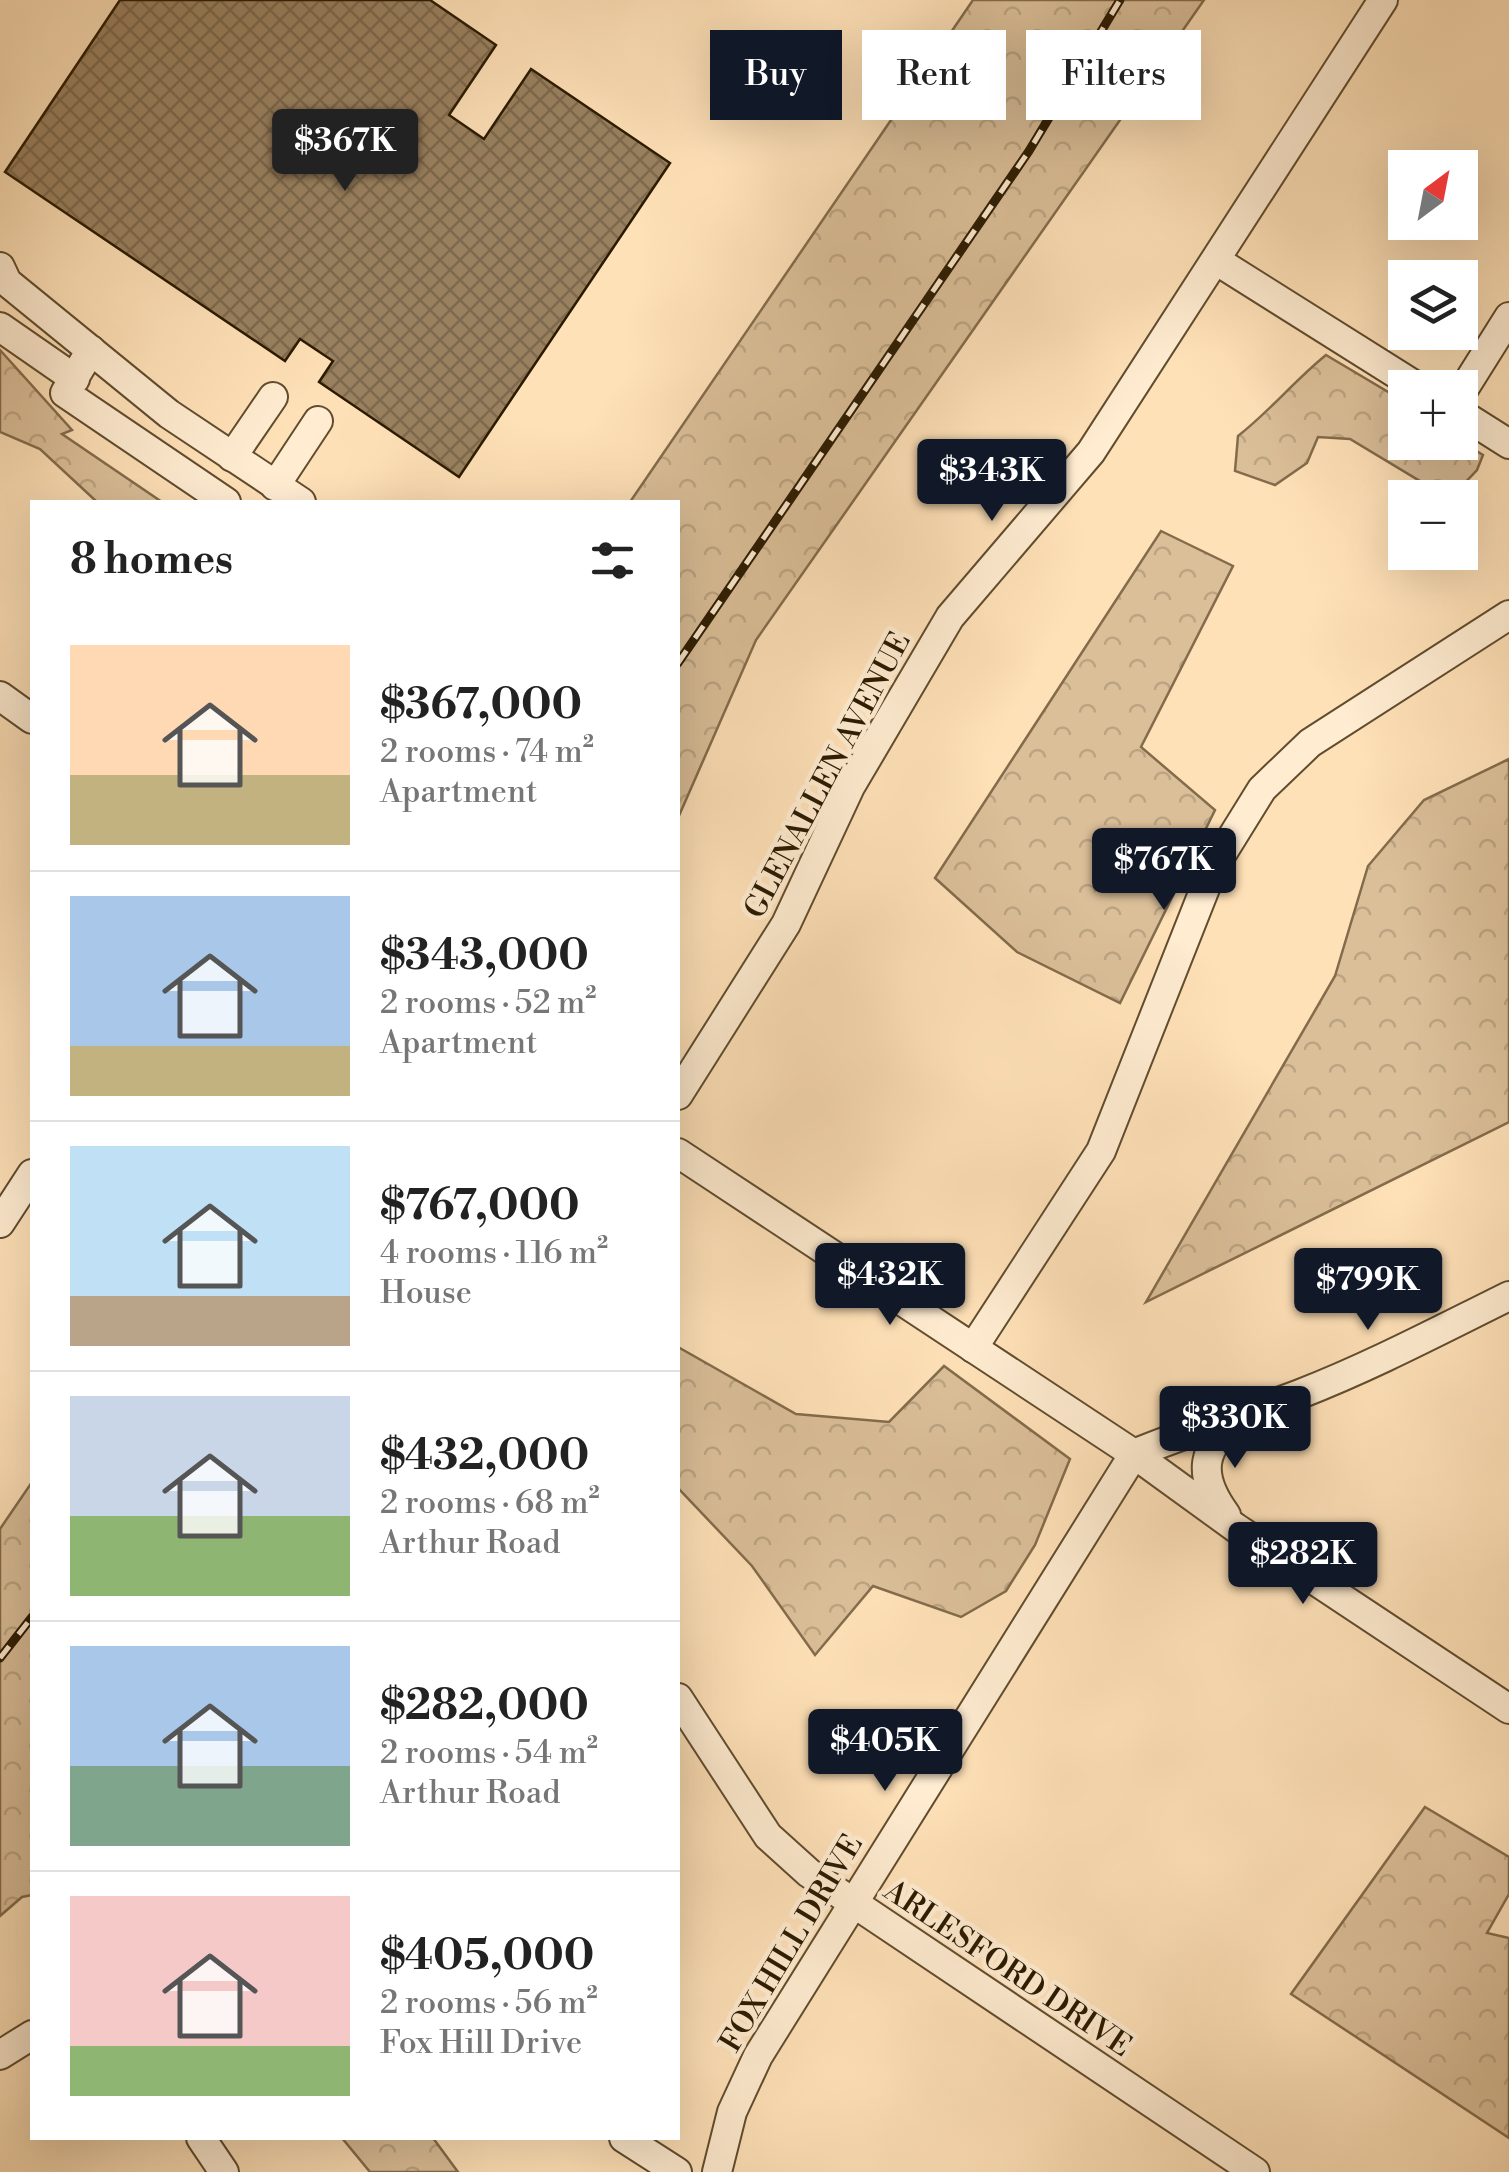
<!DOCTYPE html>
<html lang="en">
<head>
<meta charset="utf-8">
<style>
  :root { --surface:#fff; --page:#f6f6f6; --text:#222; --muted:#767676; --line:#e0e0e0; --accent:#111827 }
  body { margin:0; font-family:"Libre Bodoni",serif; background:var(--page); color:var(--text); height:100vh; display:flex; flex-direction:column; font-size:38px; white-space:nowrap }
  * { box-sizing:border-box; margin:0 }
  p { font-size:32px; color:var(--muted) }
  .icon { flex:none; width:55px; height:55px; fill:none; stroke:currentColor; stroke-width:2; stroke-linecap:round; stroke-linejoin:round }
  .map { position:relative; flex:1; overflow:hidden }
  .panel { position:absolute; left:30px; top:500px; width:650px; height:1640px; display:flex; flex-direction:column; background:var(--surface); border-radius:0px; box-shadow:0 10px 40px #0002 }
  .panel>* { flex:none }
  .hud { position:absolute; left:710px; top:30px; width:648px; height:90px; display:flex; gap:20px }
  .needle { width:65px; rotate:32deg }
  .fabs { position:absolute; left:1388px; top:150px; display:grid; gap:20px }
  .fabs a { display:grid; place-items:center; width:90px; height:90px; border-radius:0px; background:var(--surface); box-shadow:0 10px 40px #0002; font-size:50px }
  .price { position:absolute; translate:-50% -85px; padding:0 22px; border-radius:10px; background:var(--accent); color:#fff; font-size:32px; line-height:65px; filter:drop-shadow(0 2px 5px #0008) }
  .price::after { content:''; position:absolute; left:50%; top:60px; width:30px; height:22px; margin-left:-15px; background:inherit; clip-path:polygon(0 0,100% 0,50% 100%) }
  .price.active { background:#222; color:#fff }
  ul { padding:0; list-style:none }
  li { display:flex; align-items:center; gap:30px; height:250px; padding:0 40px }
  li+li { border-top:2px solid var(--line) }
  li span { display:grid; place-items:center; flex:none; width:280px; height:200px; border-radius:0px; color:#555 }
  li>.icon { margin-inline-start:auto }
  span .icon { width:120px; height:120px; fill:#fffc; stroke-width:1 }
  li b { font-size:42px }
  h2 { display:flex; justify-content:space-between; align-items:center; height:120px; padding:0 40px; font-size:42px }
  .tag { padding:0 35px; border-radius:0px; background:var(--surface); box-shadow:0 10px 40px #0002; font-size:35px; line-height:90px }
  .tag.active { background:var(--accent); color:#fff }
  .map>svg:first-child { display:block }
  .forest { fill:url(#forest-crowns); stroke:#836c4c; stroke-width:2.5 }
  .building { fill:url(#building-cross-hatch); stroke:#2b1a00; stroke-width:2.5 }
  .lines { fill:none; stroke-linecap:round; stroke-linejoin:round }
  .minor-casing { stroke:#604c2e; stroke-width:32 }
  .minor { stroke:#ffecd1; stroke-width:28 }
  .rail-casing { stroke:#2b1a00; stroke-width:9 }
  .rail { stroke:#ffecd1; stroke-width:5; stroke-dasharray:15; stroke-linecap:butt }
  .labels { text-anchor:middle; stroke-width:9; stroke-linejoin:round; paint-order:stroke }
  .street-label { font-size:30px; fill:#2b1a00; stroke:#ffecd1 }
</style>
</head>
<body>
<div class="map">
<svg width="1509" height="2172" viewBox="0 0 1509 2172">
  <defs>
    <pattern id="forest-crowns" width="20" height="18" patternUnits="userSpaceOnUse" patternTransform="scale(2.5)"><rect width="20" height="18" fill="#dbbf99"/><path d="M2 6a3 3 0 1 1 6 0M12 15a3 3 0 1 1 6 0" fill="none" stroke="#bca482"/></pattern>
    <pattern id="building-cross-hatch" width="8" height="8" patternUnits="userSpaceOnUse" patternTransform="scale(2.5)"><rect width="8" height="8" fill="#998160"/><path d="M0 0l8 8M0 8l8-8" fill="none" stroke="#7d694d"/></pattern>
  </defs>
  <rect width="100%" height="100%" fill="#ffe1b8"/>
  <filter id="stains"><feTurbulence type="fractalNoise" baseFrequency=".002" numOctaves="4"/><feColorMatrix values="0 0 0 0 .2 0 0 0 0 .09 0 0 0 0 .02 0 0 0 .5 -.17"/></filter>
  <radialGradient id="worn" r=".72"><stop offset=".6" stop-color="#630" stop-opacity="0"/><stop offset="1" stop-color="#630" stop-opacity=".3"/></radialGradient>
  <!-- forest -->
  <g class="forest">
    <path d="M973,0H1204L756,640L678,818V502H630Z"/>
    <path d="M0,350L72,430L62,434L162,502H97L40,449L0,432Z"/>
    <path d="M1326,355L1405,402V442L1460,441L1483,455L1477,470L1458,490H1444L1420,481L1350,439L1318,437L1307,463L1275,485L1235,471L1238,436C1270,411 1295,380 1326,355Z"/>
    <path d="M1161,531L1233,566L1141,747L1215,810L1120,1003L1017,952L935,878Z"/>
    <path d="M1509,759V1122L1146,1302L1335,976L1368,866L1424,800Z"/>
    <path d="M678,1347L796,1414L889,1422L944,1366L1070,1459L1035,1545L1006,1591L961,1617L873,1586L815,1655L752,1566L678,1488Z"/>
    <path d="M32,1482V1895L22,1897L0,1916V1529Z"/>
    <path d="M1425,1807L1509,1857V1894L1487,1933L1509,1938V2138L1291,1994Z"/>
    <path d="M342,2138H433L458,2172H370Z"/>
  </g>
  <!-- building -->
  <path class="building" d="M120,0H430L496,45L449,115L484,139L531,69L670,163L459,477L319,382L333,361L300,339L285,361L5,172Z"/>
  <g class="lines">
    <!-- minor casing -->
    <g class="minor-casing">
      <g id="minor">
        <path d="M1217,261L1419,388"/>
        <path d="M0,267L7,282L169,414L301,502"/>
        <path d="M0,327L75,379"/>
        <path d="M91,350L65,393L226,502"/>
        <path d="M1460,395L1509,317"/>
        <path d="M1460,413L1509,444"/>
        <path d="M232,457L273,397"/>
        <path d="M275,486L318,421"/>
        <path d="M0,696L32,719"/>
        <path d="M678,1095L786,924L850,787L950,617L1091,452L1383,0"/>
        <path d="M678,1153L1134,1454L1236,1528L1509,1709"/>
        <path d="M0,1223L32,1174"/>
        <path d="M973,1348L1101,1151L1213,868L1262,789L1310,743L1509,615"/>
        <path d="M1134,1454C1189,1431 1245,1415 1300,1394C1372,1366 1440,1330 1509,1296"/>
        <path d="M1226,1515C1196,1474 1201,1447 1241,1416"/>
        <path d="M678,1698L768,1836L809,1873L1255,2172"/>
        <path d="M0,2055L32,2035"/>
        <path d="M201,2138L224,2172"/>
        <path d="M624,2138L677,2172"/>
        <path d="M717,2172L732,2112L758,2056L1134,1454"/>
      </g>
    </g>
    <!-- minor -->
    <use href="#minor" class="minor"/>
    <!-- rail casing -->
    <g class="rail-casing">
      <g id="rail">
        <path d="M678,663L1029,151L1120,0"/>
        <path d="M0,1658L32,1617"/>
      </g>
    </g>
    <!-- rail -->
    <use href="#rail" class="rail"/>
  </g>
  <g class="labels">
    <!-- street labels -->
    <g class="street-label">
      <text transform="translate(827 775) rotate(-62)" y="10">GLENALLEN AVENUE</text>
      <text transform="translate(791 1943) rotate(-59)" y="10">FOX HILL DRIVE</text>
      <text transform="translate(1008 1968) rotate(34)" y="10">ARLESFORD DRIVE</text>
    </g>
  </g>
  <rect width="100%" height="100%" filter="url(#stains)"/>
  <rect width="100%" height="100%" fill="url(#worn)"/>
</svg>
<div class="fabs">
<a><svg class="needle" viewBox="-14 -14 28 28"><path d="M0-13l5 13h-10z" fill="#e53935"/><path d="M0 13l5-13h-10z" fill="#767676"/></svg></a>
<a><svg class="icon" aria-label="layers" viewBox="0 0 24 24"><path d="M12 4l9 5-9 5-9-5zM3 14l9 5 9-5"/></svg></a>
<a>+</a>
<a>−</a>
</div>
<b class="price active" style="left:345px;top:194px">$367K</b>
<b class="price" style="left:992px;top:524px">$343K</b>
<b class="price" style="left:1164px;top:913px">$767K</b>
<b class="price" style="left:890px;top:1328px">$432K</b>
<b class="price" style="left:1368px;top:1333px">$799K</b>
<b class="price" style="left:1235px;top:1471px">$330K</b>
<b class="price" style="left:1303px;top:1607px">$282K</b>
<b class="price" style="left:885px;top:1794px">$405K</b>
<div class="hud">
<a class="tag active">Buy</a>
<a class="tag">Rent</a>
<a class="tag">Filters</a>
</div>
<section class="panel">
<h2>8 homes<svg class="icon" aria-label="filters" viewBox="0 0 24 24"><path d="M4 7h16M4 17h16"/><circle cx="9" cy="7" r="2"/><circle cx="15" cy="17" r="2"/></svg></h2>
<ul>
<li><span style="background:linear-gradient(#ffd9b3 65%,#c2b280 0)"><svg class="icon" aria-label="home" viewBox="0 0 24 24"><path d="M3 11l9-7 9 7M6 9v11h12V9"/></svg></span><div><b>$367,000</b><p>2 rooms · 74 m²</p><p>Apartment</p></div></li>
<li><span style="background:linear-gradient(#a9c7e8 75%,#c2b280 0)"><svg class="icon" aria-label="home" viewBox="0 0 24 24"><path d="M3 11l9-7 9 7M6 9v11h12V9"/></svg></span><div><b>$343,000</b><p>2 rooms · 52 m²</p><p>Apartment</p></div></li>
<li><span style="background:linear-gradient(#bfe0f5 75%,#b9a48a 0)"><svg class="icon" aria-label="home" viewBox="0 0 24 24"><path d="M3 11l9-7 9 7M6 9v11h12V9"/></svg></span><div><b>$767,000</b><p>4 rooms · 116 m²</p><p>House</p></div></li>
<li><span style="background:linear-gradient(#c9d6e8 60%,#8fb573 0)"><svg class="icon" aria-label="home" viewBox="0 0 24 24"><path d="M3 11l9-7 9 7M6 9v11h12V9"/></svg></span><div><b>$432,000</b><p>2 rooms · 68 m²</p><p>Arthur Road</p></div></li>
<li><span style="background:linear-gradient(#a9c7e8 60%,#7fa58c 0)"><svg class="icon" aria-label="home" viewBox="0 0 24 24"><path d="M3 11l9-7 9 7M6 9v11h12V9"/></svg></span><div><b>$282,000</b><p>2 rooms · 54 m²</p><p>Arthur Road</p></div></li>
<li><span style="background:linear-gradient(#f6c9c9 75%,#8fb573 0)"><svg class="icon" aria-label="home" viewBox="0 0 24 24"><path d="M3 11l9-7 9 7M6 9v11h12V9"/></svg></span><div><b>$405,000</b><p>2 rooms · 56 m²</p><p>Fox Hill Drive</p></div></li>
</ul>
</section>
</div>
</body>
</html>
